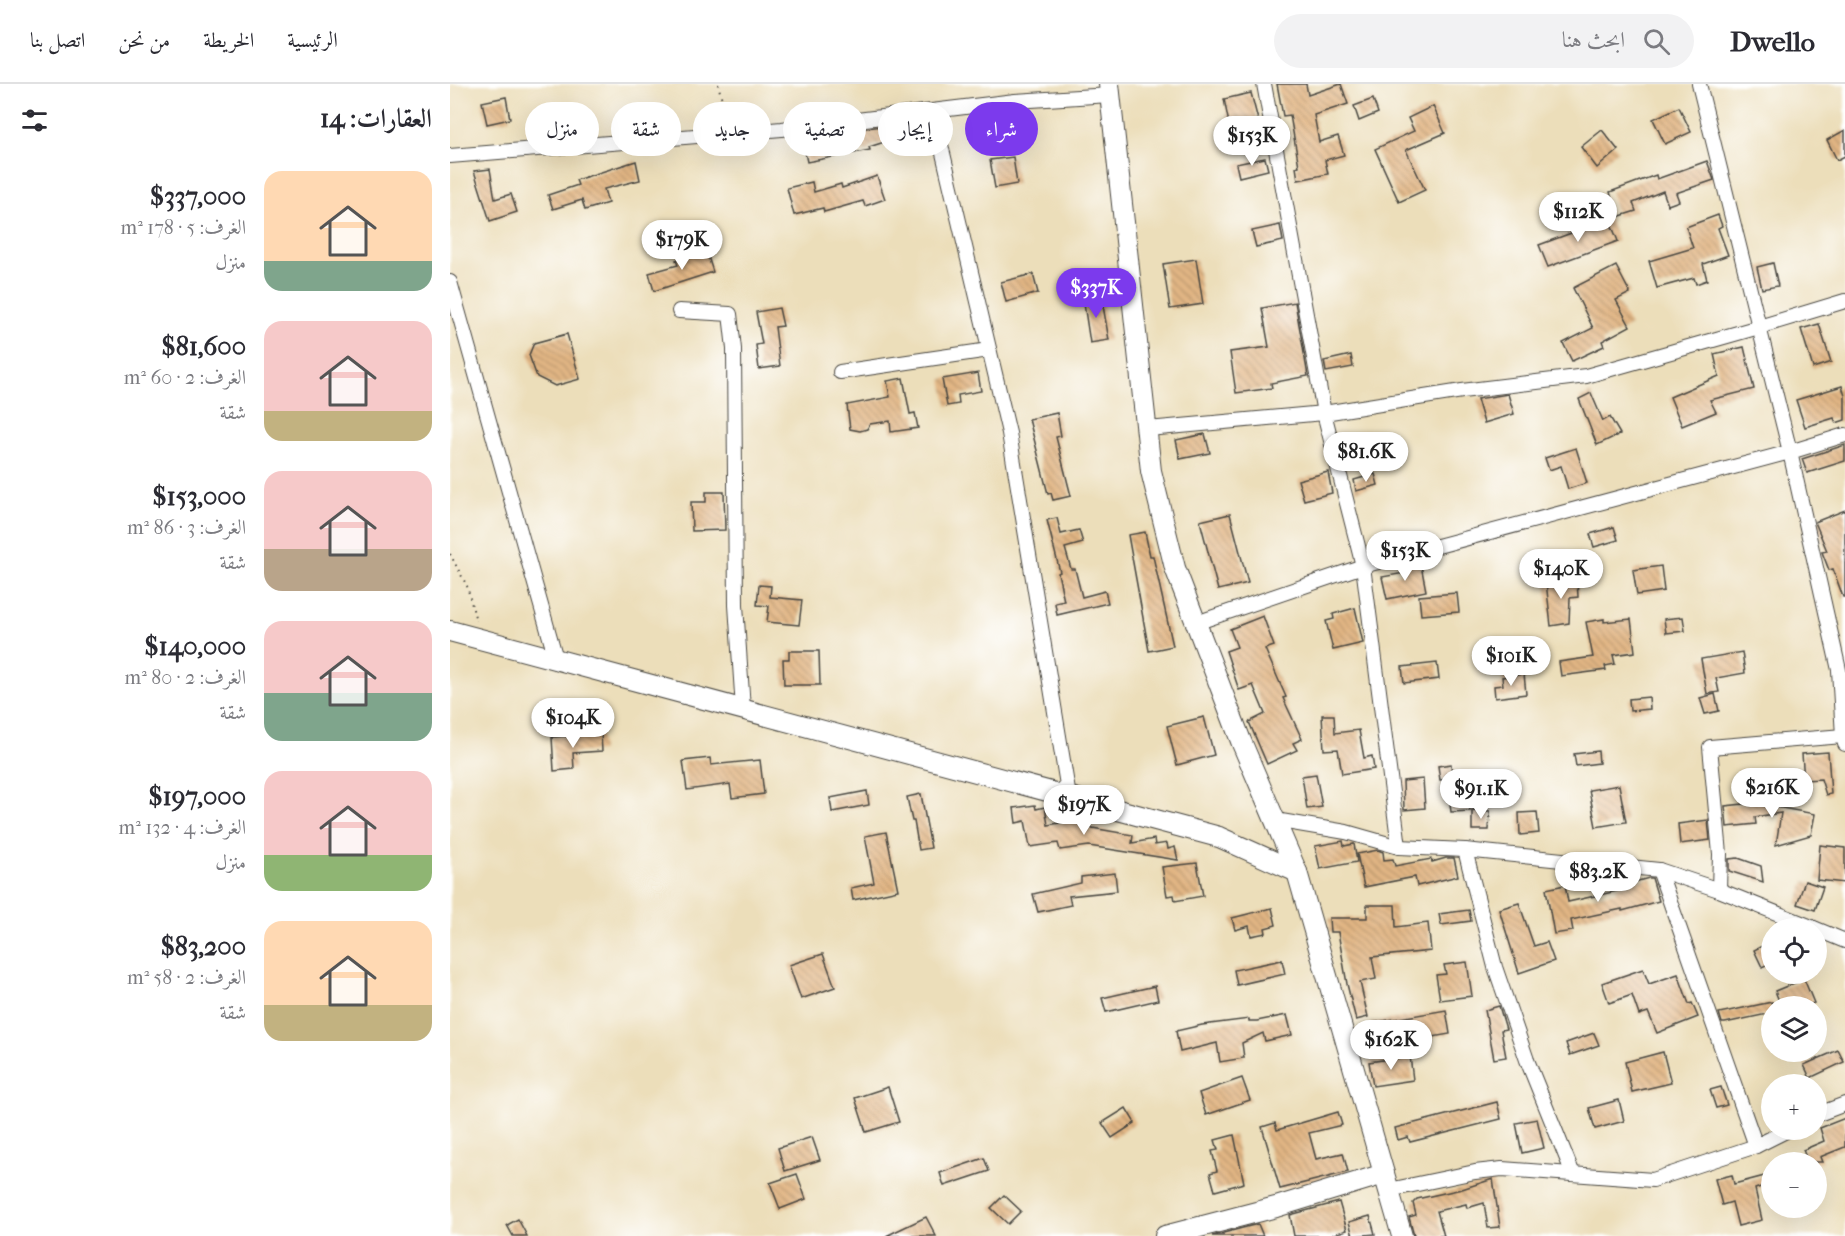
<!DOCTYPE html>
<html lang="ar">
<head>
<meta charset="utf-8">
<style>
  :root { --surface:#fff; --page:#f2f2f3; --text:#2b2b33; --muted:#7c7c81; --line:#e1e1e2; --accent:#7c3aed }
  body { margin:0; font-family:"IM FELL French Canon",Amiri,serif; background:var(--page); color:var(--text); direction:rtl; height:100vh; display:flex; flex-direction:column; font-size:22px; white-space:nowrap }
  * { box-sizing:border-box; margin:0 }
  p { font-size:20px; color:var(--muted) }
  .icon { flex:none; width:33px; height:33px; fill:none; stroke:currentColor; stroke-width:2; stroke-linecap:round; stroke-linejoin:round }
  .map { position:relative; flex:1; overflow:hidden; direction:ltr }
  .side { display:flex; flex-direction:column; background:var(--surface); width:450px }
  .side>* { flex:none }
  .top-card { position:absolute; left:18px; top:18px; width:570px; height:54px; direction:rtl; display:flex; gap:12px }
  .tools { position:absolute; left:1311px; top:834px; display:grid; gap:12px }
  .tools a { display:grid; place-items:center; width:66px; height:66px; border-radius:50%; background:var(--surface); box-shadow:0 6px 24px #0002; font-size:30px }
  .price { position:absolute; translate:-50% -51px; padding:0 14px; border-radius:21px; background:#fff; color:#222; font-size:20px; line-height:39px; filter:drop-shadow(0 2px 3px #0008) }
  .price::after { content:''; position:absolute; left:50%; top:36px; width:18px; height:14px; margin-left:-9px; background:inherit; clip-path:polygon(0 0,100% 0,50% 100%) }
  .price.selected { background:var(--accent); color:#fff }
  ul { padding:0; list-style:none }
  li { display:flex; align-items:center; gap:18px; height:150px; padding:0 18px }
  li span { display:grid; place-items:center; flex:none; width:168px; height:120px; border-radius:18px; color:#555 }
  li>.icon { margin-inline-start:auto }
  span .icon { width:72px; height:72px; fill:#fffc; stroke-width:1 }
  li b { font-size:26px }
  h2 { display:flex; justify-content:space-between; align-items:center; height:72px; padding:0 18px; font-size:26px }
  .chip { padding:0 21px; border-radius:27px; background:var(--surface); box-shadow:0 6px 24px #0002; font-size:21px; line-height:54px }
  .chip.selected { background:var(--accent); color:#fff }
  header { display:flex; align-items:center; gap:36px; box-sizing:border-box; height:84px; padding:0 30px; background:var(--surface); border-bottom:2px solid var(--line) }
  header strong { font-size:28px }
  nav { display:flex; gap:33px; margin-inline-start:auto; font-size:21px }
  .search { width:420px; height:54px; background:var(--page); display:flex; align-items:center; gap:15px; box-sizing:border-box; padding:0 21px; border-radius:33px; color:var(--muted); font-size:22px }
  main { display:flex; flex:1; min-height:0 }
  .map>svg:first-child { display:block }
  .building { fill:url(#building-back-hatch) }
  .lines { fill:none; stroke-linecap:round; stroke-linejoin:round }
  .street-casing { stroke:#484640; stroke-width:16 }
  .secondary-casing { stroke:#484640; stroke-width:22 }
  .path { stroke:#484640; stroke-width:2; stroke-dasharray:1.5 4.5; stroke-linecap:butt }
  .street { stroke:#fff; stroke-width:14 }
  .secondary { stroke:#fff; stroke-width:20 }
</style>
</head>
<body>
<header>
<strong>Dwello</strong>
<div class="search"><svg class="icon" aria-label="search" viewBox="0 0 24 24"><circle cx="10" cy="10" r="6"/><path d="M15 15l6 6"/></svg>ابحث هنا</div>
<nav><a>الرئيسية</a><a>الخريطة</a><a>من نحن</a><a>اتصل بنا</a></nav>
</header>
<main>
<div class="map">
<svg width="1395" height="1152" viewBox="0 0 1395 1152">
  <defs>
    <pattern id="building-back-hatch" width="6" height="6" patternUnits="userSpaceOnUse" patternTransform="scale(1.5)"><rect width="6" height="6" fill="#e2b684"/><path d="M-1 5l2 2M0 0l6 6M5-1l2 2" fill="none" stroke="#b7946c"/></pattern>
  </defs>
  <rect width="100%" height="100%" fill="#fff"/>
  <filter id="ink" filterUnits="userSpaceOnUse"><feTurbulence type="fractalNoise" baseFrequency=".0167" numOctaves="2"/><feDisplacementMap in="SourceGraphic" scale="12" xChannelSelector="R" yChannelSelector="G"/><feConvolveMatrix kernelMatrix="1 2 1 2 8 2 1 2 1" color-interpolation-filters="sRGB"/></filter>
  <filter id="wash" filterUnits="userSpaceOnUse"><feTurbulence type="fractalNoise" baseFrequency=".008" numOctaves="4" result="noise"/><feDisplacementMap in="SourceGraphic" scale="24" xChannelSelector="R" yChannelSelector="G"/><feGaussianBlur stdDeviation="1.35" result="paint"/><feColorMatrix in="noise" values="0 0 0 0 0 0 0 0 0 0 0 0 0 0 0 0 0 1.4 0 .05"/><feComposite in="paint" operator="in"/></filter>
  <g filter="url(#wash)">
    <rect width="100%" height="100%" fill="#ecdeba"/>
    <g id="blocks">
      <!-- building -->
      <g class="building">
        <path d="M827,0H856L858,11L891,0L898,20L864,31L869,58L888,52L894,71L875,76L878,90L848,96L846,83L849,82L840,31L833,32Z"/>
        <path d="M801,9L809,40L780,45L774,15Z"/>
        <path d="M56,13L60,35L37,40L32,18Z"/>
        <path d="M923,15L928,29L909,37L904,22Z"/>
        <path d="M983,22L995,49L956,66L975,106L949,118L925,65L964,47L958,34Z"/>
        <path d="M1229,23L1241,48L1215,60L1203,35Z"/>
        <path d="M452,40L456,51L419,63L420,66L357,78L352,55L389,47Z"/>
        <path d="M1152,46L1168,66L1147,84L1131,63Z"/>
        <path d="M1395,46V72L1387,76L1377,56Z"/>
        <path d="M563,73L567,100L545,104L540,76Z"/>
        <path d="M815,74L818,86L789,93L786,80Z"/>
        <path d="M186,77L190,96L154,105L158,119L135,126L132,116L103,125L98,111L128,101L126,96Z"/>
        <path d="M1257,77L1264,96L1226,109L1229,117L1218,121L1213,107L1183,119L1186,127L1167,133L1160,108L1206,91L1207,95Z"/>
        <path d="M40,85L45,115L61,110L67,128L40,137L24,87Z"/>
        <path d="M427,92L435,115L415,122L413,117L374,128L373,124L344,131L337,104L362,98L364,108L391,100L392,104Z"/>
        <path d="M1268,131L1272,142L1268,144L1278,171L1253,180L1257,196L1246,200L1244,194L1207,204L1199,177L1243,164L1236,143Z"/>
        <path d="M1159,135L1168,157L1098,183L1089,161Z"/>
        <path d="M830,141L833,157L806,163L802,147Z"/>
        <path d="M256,166L263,188L204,207L199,189L228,181L226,176Z"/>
        <path d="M746,175L753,220L720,225L713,180Z"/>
        <path d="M1323,179L1328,202L1312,205L1307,183Z"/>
        <path d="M1166,182L1180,209L1166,216L1180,242L1152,257L1154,262L1122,277L1113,259L1143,244L1123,204Z"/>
        <path d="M583,190L588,209L556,218L551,198Z"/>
        <path d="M651,210L659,256L640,259L633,213Z"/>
        <path d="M845,218L858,292L821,299L822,304L786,309L780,268L819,263L812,224Z"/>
        <path d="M329,224L333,242L325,243L330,282L309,285L306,261L312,260L306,228Z"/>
        <path d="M1369,240L1381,278L1363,284L1351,245Z"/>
        <path d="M117,250L130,295L105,302L87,293L79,271L84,259Z"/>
        <path d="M1294,263L1304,305L1260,316L1266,328L1232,342L1220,313L1269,292L1264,270Z"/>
        <path d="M901,271L903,283L876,288L874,277Z"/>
        <path d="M528,289L531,307L508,311L509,320L497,322L492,295Z"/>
        <path d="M453,294L460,330L465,329L468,344L441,348L440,337L420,340L417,345L410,347L400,345L397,321L440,313L437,297Z"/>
        <path d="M1392,302L1395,312V336L1386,339L1384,334L1355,343L1346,316Z"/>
        <path d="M1141,309L1153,337L1160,333L1170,350L1147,361L1129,315Z"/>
        <path d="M1058,310L1064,330L1034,339L1027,315Z"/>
        <path d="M607,329L611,352L606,353L621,412L603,416L601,409L598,410L579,335Z"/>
        <path d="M755,350L760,369L730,375L726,356Z"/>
        <path d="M1395,361V377L1357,389L1352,375Z"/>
        <path d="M1126,364L1137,399L1118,405L1111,382L1099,386L1095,374Z"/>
        <path d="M878,388L882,409L854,416L848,396Z"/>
        <path d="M925,390L928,401L906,407L904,396Z"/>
        <path d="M256,408H274L275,446L242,447L241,418H256Z"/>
        <path d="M1395,426V513H1393L1383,485L1379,486L1372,468L1377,467L1365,438Z"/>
        <path d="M780,430L798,499L768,506L750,437Z"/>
        <path d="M607,434L611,450L629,446L633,459L615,464L621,485H625L632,513L655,507L658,519L607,531L605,519L614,517L608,489L610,488L597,436Z"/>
        <path d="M1164,443L1168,456L1144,463L1140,450Z"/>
        <path d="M695,448L700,472H703L723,562L699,567L678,451Z"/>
        <path d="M970,476L976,507L937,515L932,493L955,489L954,481Z"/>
        <path d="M1211,482L1214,507L1187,511L1183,486Z"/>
        <path d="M1127,496L1128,513L1120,514L1119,539L1101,542L1096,498Z"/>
        <path d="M309,501L321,502L320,513L352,516L349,541L317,538L319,522L307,521Z"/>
        <path d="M1007,509L1009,528L971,531L969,512Z"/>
        <path d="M905,524L913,559L883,566L876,537L884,535L883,530Z"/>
        <path d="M813,532L824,562L815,565L836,613L833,614L852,655L843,659L847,666L817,680L799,638L815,630L803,601L789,606L776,567L787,563L780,545Z"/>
        <path d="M1233,533L1235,547L1216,549L1214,535Z"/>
        <path d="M1154,535V538L1181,535L1185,568L1163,571L1165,580L1155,582L1156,586L1111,592L1109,578L1143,573L1136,538Z"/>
        <path d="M339,567H369L370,601H334L333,575H339Z"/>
        <path d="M1292,568L1295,589L1266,594L1269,608L1257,610L1251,575Z"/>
        <path d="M987,579L989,595L954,599L952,583Z"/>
        <path d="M1074,590L1076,610L1045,614L1044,602L1053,601L1052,593Z"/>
        <path d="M1265,610L1269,627L1255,630L1250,614Z"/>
        <path d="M1199,613L1200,625L1180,627L1179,615Z"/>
        <path d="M872,631H884L885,649L909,646L914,674L922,672L924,685L892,690L888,665L874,666Z"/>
        <path d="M754,633L764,671L727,681L717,642Z"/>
        <path d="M151,650L152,667L123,669L124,685L104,687L102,653Z"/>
        <path d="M1148,667L1149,679L1126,682L1124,670Z"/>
        <path d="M1378,668L1381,710L1376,711L1371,695L1354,696L1352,670Z"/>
        <path d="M260,674L261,681L310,676L314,710L282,714L280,700L237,706L233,677Z"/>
        <path d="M1001,680L1002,694L1016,692L1020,727L1001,728L997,696H990L988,682Z"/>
        <path d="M866,690L872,723L857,725L852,692Z"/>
        <path d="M973,695L975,724L954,726L953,697Z"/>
        <path d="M1169,701L1176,738L1146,743L1139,706Z"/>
        <path d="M417,707L419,721L382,728L380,714Z"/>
        <path d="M471,710L481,764L469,766L464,737H462L457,713Z"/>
        <path d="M1314,711L1315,721L1365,730L1361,751L1326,761L1331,729L1305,733L1306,740L1277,743L1275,722L1303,719L1302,713Z"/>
        <path d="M585,721L586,725L595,723L598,741L630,735L631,742L683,751L682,759L704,755L705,761L717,759L718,765L725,763L728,776L639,762L610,766L608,759L580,763L575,737L566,739L564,724Z"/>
        <path d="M1022,726L1040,727L1039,746H1022Z"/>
        <path d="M1087,728L1089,749L1070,751L1069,729Z"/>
        <path d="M1258,736L1260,756L1230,760L1228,740Z"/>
        <path d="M436,748L448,806L403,816L401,804L424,799L415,752Z"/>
        <path d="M893,757L894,762L904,760L907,778L870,785L865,762Z"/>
        <path d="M1370,761L1395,764V799L1367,796Z"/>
        <path d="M928,766L933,768L934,776L943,775L945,782L981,775L982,778L996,774H1004L1008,792L967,802L965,793L914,803L907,770Z"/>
        <path d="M1288,774L1311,782L1313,798L1279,787V775Z"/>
        <path d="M747,779L753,812L725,817L724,811L717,812L712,783Z"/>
        <path d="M665,789L667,807L619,812L621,821L588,828L583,810L631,799V793Z"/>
        <path d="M1199,794H1202L1209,817L1172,827V825L1121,836L1123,847L1104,850L1096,805L1115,801L1118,818L1167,807L1166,803Z"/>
        <path d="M1355,797L1373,803L1365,826L1347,820Z"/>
        <path d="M1069,819L1084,862L1097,858L1104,877L1069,889L1049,825Z"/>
        <path d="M917,821H945L946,843L978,839L981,867L922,873L926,895L910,898L918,933L906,936L897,900L888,848H880L879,834H917Z"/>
        <path d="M822,824L826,841L815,844L816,849L801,852L799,842L785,846L782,834Z"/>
        <path d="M1019,826L1021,837L991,841L989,830Z"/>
        <path d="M1322,857V878L1312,883L1304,866Z"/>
        <path d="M373,870L385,903L351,915L339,881Z"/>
        <path d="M832,876L835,890L787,901L784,886Z"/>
        <path d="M1017,878L1022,912L990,916L986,891L996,890L994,881Z"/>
        <path d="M1193,885L1199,900L1228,890L1239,920L1242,919L1248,933L1207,949L1198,928L1189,931L1182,911L1159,919L1152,899Z"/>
        <path d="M1354,895L1364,919L1355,922H1331L1325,907Z"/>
        <path d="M705,902L708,916L656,928L652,914Z"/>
        <path d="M1322,918V929L1275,939H1272L1269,929Z"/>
        <path d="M1049,922L1056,945L1051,946L1056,973L1044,975L1035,926Z"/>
        <path d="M996,926L1000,950L982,953L983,957L967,959L966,949L923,955L921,939Z"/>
        <path d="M837,931L842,951L815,957L813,949L792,959L794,974L770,978L767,959L730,968L726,947L752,941L799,935V937H807Z"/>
        <path d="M1144,949L1149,961L1120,971L1116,959Z"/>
        <path d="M1388,966L1394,978L1360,994L1354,981Z"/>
        <path d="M1213,968L1221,999L1182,1008L1175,978Z"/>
        <path d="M960,972L963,996L923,1002L919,978Z"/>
        <path d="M792,994L800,1016L756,1031L749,1009Z"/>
        <path d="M438,1003L449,1038L416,1048L405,1014Z"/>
        <path d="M1271,1003L1277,1021L1266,1024L1260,1006Z"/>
        <path d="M1169,1016L1174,1037L1145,1045L1139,1024Z"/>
        <path d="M1047,1018L1051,1035L960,1058L958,1053L948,1056L945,1044Z"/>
        <path d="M676,1024L685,1039L662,1054L652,1039Z"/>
        <path d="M888,1028L892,1041L859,1049L866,1075L893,1069L898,1088L830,1105L812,1043L825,1039L827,1046Z"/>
        <path d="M1395,1034V1063L1370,1073L1372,1078H1358L1353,1066L1374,1057L1370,1044Z"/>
        <path d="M1087,1035L1094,1064L1072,1069L1066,1039Z"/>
        <path d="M784,1051L794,1099L765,1107L760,1089L767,1087L762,1067L768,1066L765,1056Z"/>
        <path d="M362,1053L370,1076L335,1087L328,1064Z"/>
        <path d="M534,1074L539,1087L494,1102L490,1089Z"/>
        <path d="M347,1090L356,1115L330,1125L320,1099Z"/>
        <path d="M1322,1090V1099L1305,1105L1312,1136L1288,1142L1282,1118L1272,1121L1265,1095L1282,1091L1284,1100Z"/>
        <path d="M1043,1095L1050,1143L1038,1144L1034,1119L1017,1124L1016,1120L987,1127L994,1152H964L959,1133L966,1131L963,1119L967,1115L1012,1105Z"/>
        <path d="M554,1111L571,1127L558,1140L541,1124Z"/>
        <path d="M889,1118L897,1146L878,1152H844L840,1131Z"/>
        <path d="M920,1132L925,1150L903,1152L899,1138Z"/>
        <path d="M476,1133L486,1152H436Z"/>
        <path d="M68,1135L77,1152H63L57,1141Z"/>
        <path d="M808,1140L813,1152H762Z"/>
      </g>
    </g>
  </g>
  <g filter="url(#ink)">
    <use href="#blocks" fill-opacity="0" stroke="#484640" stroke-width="1.5"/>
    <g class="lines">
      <!-- street casing -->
      <g class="street-casing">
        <g id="street">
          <path d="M814,0L874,329L913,482L949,763"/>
          <path d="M1249,0L1340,368L1389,586L1393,652"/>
          <path d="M483,27L559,349L619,713"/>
          <path d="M0,72L332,45L565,17L660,11"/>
          <path d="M0,198L106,575"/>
          <path d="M229,227L280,230L284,265L286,521L293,625"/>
          <path d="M390,288L539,266"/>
          <path d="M698,345L874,329L1012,307L1136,292L1309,243L1395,217"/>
          <path d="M746,539L913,482L1340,368L1395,351"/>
          <path d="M825,736L896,748L949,763L1015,766L1209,786L1269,806L1364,844"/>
          <path d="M1015,766L1045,883L1077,976L1123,1090"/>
          <path d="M1209,786L1306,1062"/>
          <path d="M1269,806L1270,770L1260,663L1393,652L1395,660"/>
          <path d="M1366,845L1395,857"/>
          <path d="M1366,1031L1395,1020"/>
          <path d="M939,1106L1025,1088L1052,1085L1203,1096L1306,1062L1338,1046"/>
        </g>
      </g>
      <!-- secondary casing -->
      <g class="secondary-casing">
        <g id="secondary">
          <path d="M659,0L701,387L725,484L791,657L847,788L952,1152"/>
          <path d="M0,547L769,753L847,788"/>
          <path d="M715,1152L826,1123L934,1090"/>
        </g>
      </g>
      <!-- path -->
      <g class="path">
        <path d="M268,0L277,35"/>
        <path d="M0,470L17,502L26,537"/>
      </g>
      <!-- street -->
      <use href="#street" class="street"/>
      <!-- secondary -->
      <use href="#secondary" class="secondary"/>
    </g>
  </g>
</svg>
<div class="tools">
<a><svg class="icon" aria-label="locate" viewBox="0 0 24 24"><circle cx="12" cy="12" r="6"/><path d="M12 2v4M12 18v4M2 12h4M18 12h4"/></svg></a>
<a><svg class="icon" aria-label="layers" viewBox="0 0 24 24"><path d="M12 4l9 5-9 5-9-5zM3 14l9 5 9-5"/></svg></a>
<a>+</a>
<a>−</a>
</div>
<b class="price" style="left:802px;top:83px">$153K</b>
<b class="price" style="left:1128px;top:159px">$112K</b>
<b class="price" style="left:232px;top:187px">$179K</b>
<b class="price selected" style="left:646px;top:235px">$337K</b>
<b class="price" style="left:916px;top:399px">$81.6K</b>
<b class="price" style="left:955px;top:498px">$153K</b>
<b class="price" style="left:1111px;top:516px">$140K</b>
<b class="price" style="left:1061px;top:603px">$101K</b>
<b class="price" style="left:123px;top:665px">$104K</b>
<b class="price" style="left:1322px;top:735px">$216K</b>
<b class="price" style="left:1031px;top:736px">$91.1K</b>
<b class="price" style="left:634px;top:752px">$197K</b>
<b class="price" style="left:1148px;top:819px">$83.2K</b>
<b class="price" style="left:941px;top:987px">$162K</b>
<div class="top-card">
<a class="chip selected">شراء</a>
<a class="chip">إيجار</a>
<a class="chip">تصفية</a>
<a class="chip">جديد</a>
<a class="chip">شقة</a>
<a class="chip">منزل</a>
</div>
</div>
<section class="side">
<h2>العقارات: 14<svg class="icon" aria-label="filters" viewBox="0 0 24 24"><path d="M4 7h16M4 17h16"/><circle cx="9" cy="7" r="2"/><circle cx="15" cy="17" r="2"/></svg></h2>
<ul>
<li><span style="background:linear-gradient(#ffd9b3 75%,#7fa58c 0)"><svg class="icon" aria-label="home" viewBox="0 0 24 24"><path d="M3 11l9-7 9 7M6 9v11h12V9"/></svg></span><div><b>$337,000</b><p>الغرف: 5 · 178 m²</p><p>منزل</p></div></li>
<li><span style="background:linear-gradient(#f6c9c9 75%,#c2b280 0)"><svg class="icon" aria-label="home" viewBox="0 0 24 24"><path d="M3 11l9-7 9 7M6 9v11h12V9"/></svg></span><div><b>$81,600</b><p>الغرف: 2 · 60 m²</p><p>شقة</p></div></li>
<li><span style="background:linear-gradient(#f6c9c9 65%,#b9a48a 0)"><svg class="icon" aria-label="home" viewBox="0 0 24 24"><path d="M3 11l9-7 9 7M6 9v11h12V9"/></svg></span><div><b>$153,000</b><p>الغرف: 3 · 86 m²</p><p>شقة</p></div></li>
<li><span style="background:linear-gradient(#f6c9c9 60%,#7fa58c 0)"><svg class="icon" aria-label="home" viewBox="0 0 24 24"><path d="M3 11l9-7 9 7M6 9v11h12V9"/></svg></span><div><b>$140,000</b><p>الغرف: 2 · 80 m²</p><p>شقة</p></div></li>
<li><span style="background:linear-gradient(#f6c9c9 70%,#8fb573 0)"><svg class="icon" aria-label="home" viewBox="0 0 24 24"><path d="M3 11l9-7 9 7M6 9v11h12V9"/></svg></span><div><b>$197,000</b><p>الغرف: 4 · 132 m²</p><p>منزل</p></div></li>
<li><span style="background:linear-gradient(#ffd9b3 70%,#c2b280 0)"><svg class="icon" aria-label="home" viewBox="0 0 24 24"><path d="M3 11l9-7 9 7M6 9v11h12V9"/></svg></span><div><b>$83,200</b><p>الغرف: 2 · 58 m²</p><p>شقة</p></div></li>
</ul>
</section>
</main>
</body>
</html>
